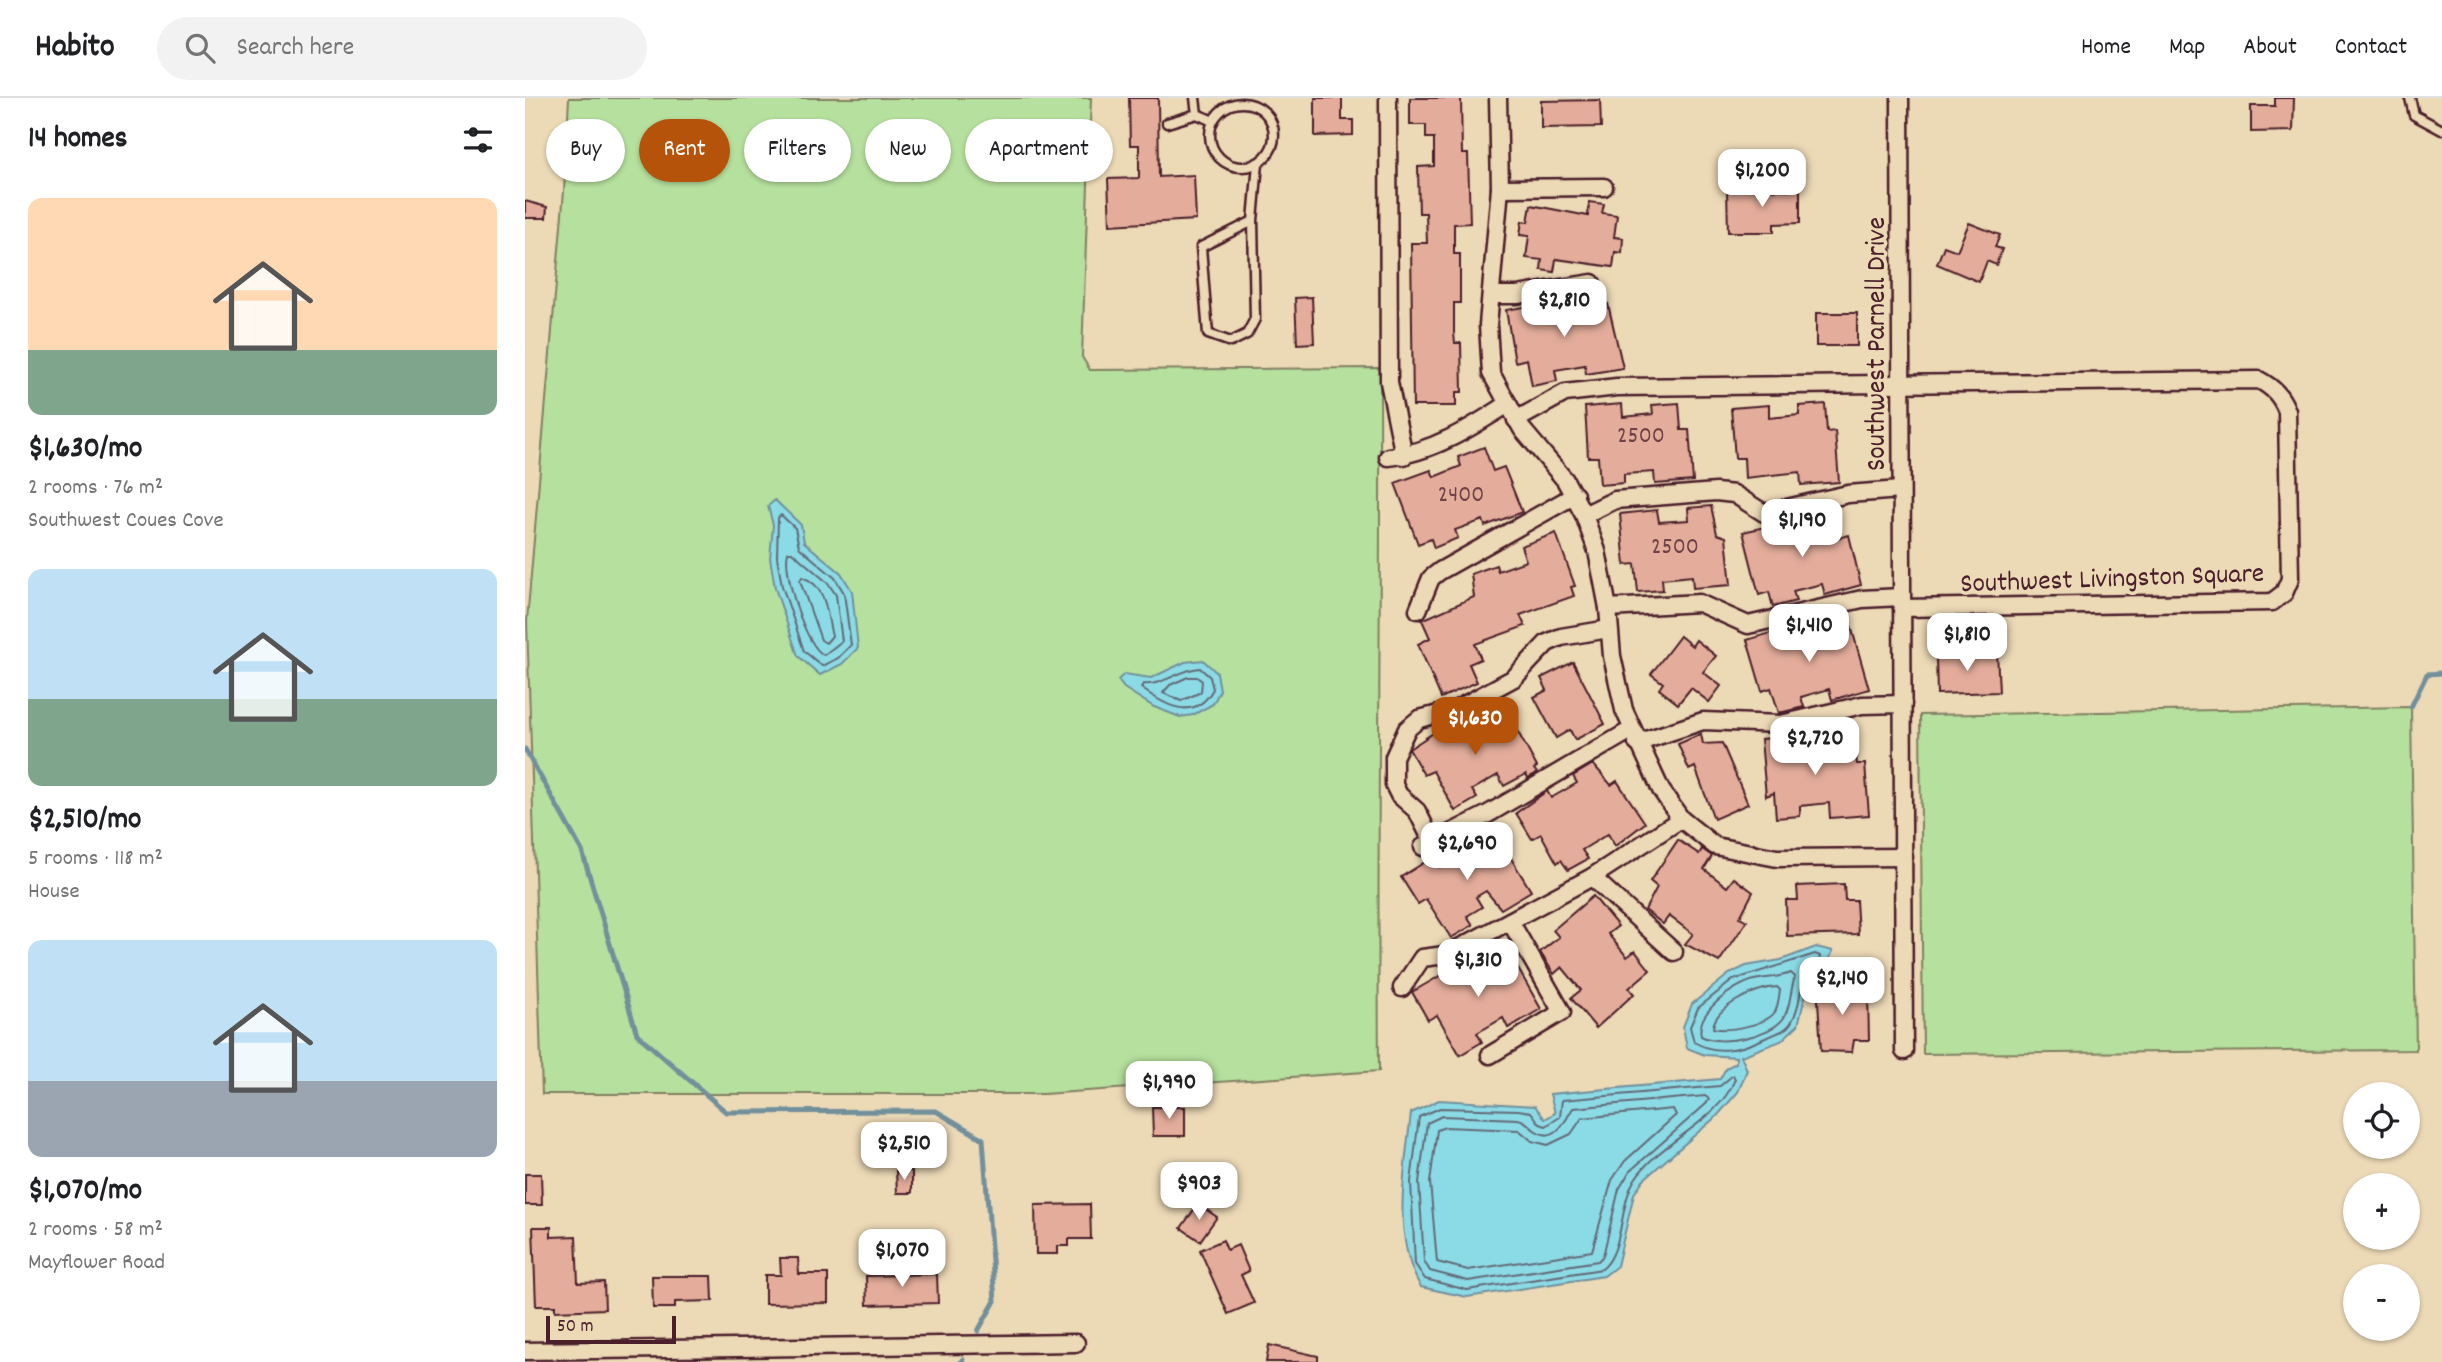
<!DOCTYPE html>
<html lang="en">
<head>
<meta charset="utf-8">
<style>
  :root { --surface:#fff; --page:#f2f2f2; --text:#202124; --muted:#757577; --line:#e0e0e0; --accent:#b45309 }
  body { margin:0; font-family:Dekko,sans-serif; background:var(--page); color:var(--text); height:100vh; display:flex; flex-direction:column; font-size:26px; white-space:nowrap }
  * { box-sizing:border-box; margin:0 }
  p { font-size:23px; color:var(--muted) }
  .icon { flex:none; width:38px; height:38px; fill:none; stroke:currentColor; stroke-width:2; stroke-linecap:round; stroke-linejoin:round }
  .map { position:relative; flex:1; overflow:hidden }
  .side { display:flex; flex-direction:column; background:var(--surface); width:525px }
  .side>* { flex:none }
  .hud { position:absolute; left:21px; top:21px; width:665px; height:63px; display:flex; gap:14px }
  .buttons { position:absolute; left:1818px; top:984px; display:grid; gap:14px }
  .buttons a { display:grid; place-items:center; width:77px; height:77px; border-radius:50%; background:var(--surface); box-shadow:0 2px 5px #0004; font-size:35px }
  .scale { position:absolute; left:21px; bottom:18px; width:130px; box-sizing:border-box; padding-left:7px; border:4px solid #4a1f2b; border-top:0; font-size:19px; line-height:24px; white-space:nowrap; color:#4a1f2b; -webkit-text-stroke:5px #ecd9b6; paint-order:stroke }
  .price { position:absolute; translate:-50% -60px; padding:0 16px; border-radius:14px; background:#fff; color:#222; font-size:23px; line-height:46px; filter:drop-shadow(0 2px 4px #0008) }
  .price::after { content:''; position:absolute; left:50%; top:42px; width:21px; height:16px; margin-left:-10px; background:inherit; clip-path:polygon(0 0,100% 0,50% 100%) }
  .price.selected { background:var(--accent); color:#fff }
  ul { padding:0; list-style:none }
  li { display:grid; align-content:center; gap:14px; height:371px; padding:0 28px }
  li span { display:grid; place-items:center; height:217px; border-radius:14px; color:#555 }
  li>.icon { margin-inline-start:auto }
  span .icon { width:126px; height:126px; fill:#fffc; stroke-width:1 }
  li b { font-size:30px }
  h2 { display:flex; justify-content:space-between; align-items:center; height:84px; padding:0 28px; font-size:30px }
  .chip { padding:0 24px; border-radius:32px; background:var(--surface); box-shadow:0 2px 5px #0004; font-size:24px; line-height:63px }
  .chip.selected { background:var(--accent); color:#fff }
  header { display:flex; align-items:center; gap:42px; box-sizing:border-box; height:98px; padding:0 35px; background:var(--surface); border-bottom:2px solid var(--line) }
  header strong { font-size:33px }
  nav { display:flex; gap:38px; margin-inline-start:auto; font-size:24px }
  .search { width:490px; height:63px; background:var(--page); display:flex; align-items:center; gap:18px; box-sizing:border-box; padding:0 24px; border-radius:38px; color:var(--muted); font-size:26px }
  main { display:flex; flex:1; min-height:0 }
  .map>svg:first-child { display:block }
  .green { fill:#b6e09d; stroke:#808064; stroke-width:2 }
  .water { fill:#8bdbe7; stroke:#71909c; stroke-width:2 }
  .lines { fill:none; stroke-linecap:round; stroke-linejoin:round }
  .shore { stroke:#646a76; stroke-width:2 }
  .stream { stroke:#71909c; stroke-width:5 }
  .building { fill:#e4ad9b; stroke:#4a1f2b; stroke-width:2 }
  .service-casing { stroke:#4a1f2b; stroke-width:13 }
  .minor-casing { stroke:#4a1f2b; stroke-width:21 }
  .service { stroke:#ecd9b6; stroke-width:8 }
  .minor { stroke:#ecd9b6; stroke-width:16 }
  .labels { text-anchor:middle; stroke-width:7; stroke-linejoin:round; paint-order:stroke }
  .number-label { font-size:24px; fill:#704247 }
  .street-label { font-size:28px; fill:#4a1f2b; stroke:#ecd9b6 }
</style>
</head>
<body>
<header>
<strong>Habito</strong>
<div class="search"><svg class="icon" aria-label="search" viewBox="0 0 24 24"><circle cx="10" cy="10" r="6"/><path d="M15 15l6 6"/></svg>Search here</div>
<nav><a>Home</a><a>Map</a><a>About</a><a>Contact</a></nav>
</header>
<main>
<section class="side">
<h2>14 homes<svg class="icon" aria-label="filters" viewBox="0 0 24 24"><path d="M4 7h16M4 17h16"/><circle cx="9" cy="7" r="2"/><circle cx="15" cy="17" r="2"/></svg></h2>
<ul>
<li><span style="background:linear-gradient(#ffd9b3 70%,#7fa58c 0)"><svg class="icon" aria-label="home" viewBox="0 0 24 24"><path d="M3 11l9-7 9 7M6 9v11h12V9"/></svg></span><div><b>$1,630/mo</b><p>2 rooms · 76 m²</p><p>Southwest Coues Cove</p></div></li>
<li><span style="background:linear-gradient(#bfe0f5 60%,#7fa58c 0)"><svg class="icon" aria-label="home" viewBox="0 0 24 24"><path d="M3 11l9-7 9 7M6 9v11h12V9"/></svg></span><div><b>$2,510/mo</b><p>5 rooms · 118 m²</p><p>House</p></div></li>
<li><span style="background:linear-gradient(#bfe0f5 65%,#9aa5b1 0)"><svg class="icon" aria-label="home" viewBox="0 0 24 24"><path d="M3 11l9-7 9 7M6 9v11h12V9"/></svg></span><div><b>$1,070/mo</b><p>2 rooms · 58 m²</p><p>Mayflower Road</p></div></li>
</ul>
</section>
<div class="map">
<svg width="1917" height="1264" viewBox="0 0 1917 1264">
  <rect width="100%" height="100%" fill="#ecd9b6"/>
  <filter id="ink" filterUnits="userSpaceOnUse"><feTurbulence type="fractalNoise" baseFrequency=".0143" numOctaves="2"/><feDisplacementMap in="SourceGraphic" scale="14" xChannelSelector="R" yChannelSelector="G"/><feConvolveMatrix kernelMatrix="1 2 1 2 8 2 1 2 1" color-interpolation-filters="sRGB"/></filter>
  <g filter="url(#ink)">
    <!-- green -->
    <g class="green">
      <path d="M44,0H566L557,259L565,272L855,270C856,505 852,739 854,973L518,996H17L2,523L39,93Z"/>
      <path d="M1886,609L1891,952L1398,956L1395,617Z"/>
    </g>
    <!-- water -->
    <g class="water">
      <path d="M250,402L276,427L279,444L316,475L327,493L333,550L317,566L295,577L273,558L250,490L245,460L248,427L243,408Z"/>
      <path d="M678,562L692,575L695,592L688,606L668,617L655,619L629,609L599,590L593,582L599,576L626,580L660,564Z"/>
      <path d="M1291,849L1308,853L1299,872L1288,879L1282,891L1273,927L1256,943L1216,958L1222,972L1213,994L1193,1017L1118,1082L1109,1096L1092,1168L1079,1178L942,1199L896,1189C866,1140 880,1069 886,1015L914,1002L1010,1008L1020,1021L1030,1015L1025,996L1195,981L1201,970L1211,965V959L1180,957L1162,950L1158,929L1167,906L1204,876L1221,868L1256,862Z"/>
    </g>
    <g class="lines">
      <!-- shore -->
      <g class="shore">
        <path d="M256,417L270,430L274,449L310,480L319,495L326,547L313,560L297,568L279,553L257,488L252,459L253,420Z"/>
        <path d="M263,454H267L303,485L311,497L317,543L299,557C281,550 257,473 263,454Z"/>
        <path d="M277,479C303,488 301,516 307,538L301,545L296,542L275,483Z"/>
        <path d="M675,570L685,579L688,591C669,626 638,606 616,590L618,586C636,589 655,571 675,570Z"/>
        <path d="M663,579H672L677,583L676,594L656,603L638,595L645,587Z"/>
        <path d="M1290,856L1295,858L1294,866C1267,888 1281,897 1267,923C1261,935 1247,936 1236,942C1214,952 1191,957 1169,944L1165,929L1173,910L1208,882Z"/>
        <path d="M1266,875L1270,879C1265,891 1266,910 1258,921C1245,938 1196,949 1176,938C1170,914 1208,888 1229,882C1241,879 1254,880 1266,875Z"/>
        <path d="M1243,890L1252,889L1255,892C1254,898 1253,909 1250,914C1241,927 1202,934 1188,930C1189,910 1225,894 1243,890Z"/>
        <path d="M1208,977L1210,981C1193,1025 1136,1042 1110,1081C1094,1106 1099,1154 1077,1171L942,1192L900,1181L890,1166L886,1084L894,1019L915,1010L993,1012L1006,1014L1015,1026L1021,1028L1035,1019L1037,1002L1195,988Z"/>
        <path d="M1180,998L1184,1001L1181,1006L1105,1073L1094,1091L1078,1158L1073,1163L943,1183L905,1173L899,1163L894,1084L902,1025L917,1018L993,1021C1003,1023 1003,1028 1011,1033C1031,1046 1041,1021 1048,1010Z"/>
        <path d="M1148,1011L1151,1017L1100,1063L1087,1082L1067,1153L943,1172L912,1164L905,1084L912,1032L920,1029L994,1032L1007,1043L1023,1047L1046,1036L1057,1020Z"/>
      </g>
      <!-- stream -->
      <g class="stream">
        <path d="M1886,609L1902,576L1917,575"/>
        <path d="M0,651L57,753L112,936L201,1014L411,1013L458,1041L470,1203L453,1233"/>
        <path d="M436,1264L438,1261"/>
      </g>
    </g>
    <!-- building -->
    <g class="building">
      <path d="M604,0H633L634,79L669,77L671,122L585,127L583,81L614,80V47H605Z"/>
      <path d="M790,0H817V22H828V37L790,38Z"/>
      <path d="M885,0H936L937,56H943L945,125L929,126V156H935V205H929V235L930,245H936L937,294H931V308H888L886,145H902L901,115H894L893,69L909,68V40H901V27H885Z"/>
      <path d="M1750,0H1769L1768,33L1726,34V8H1750Z"/>
      <path d="M1075,2L1076,29L1016,30V3Z"/>
      <path d="M1202,91L1275,92V125L1249,126V134H1203Z"/>
      <path d="M0,103L22,109L21,120H0Z"/>
      <path d="M1064,104L1079,106L1077,115L1092,117L1089,139L1098,140L1097,155L1090,154L1088,169L1031,161L1029,174L1016,172L1017,162L1001,160L1004,138L995,137L997,123L1003,124L1006,107L1063,118Z"/>
      <path d="M1444,125L1475,137L1470,149L1477,151L1471,167L1462,163L1454,184L1412,166L1419,148L1432,153Z"/>
      <path d="M1070,195L1072,208L1083,206L1098,270L1061,276L1060,267L1030,272L1032,283L1007,288L1002,261L990,264L981,212L1017,206L1019,215L1048,210L1046,199Z"/>
      <path d="M787,199L789,245L772,246L770,200Z"/>
      <rect x="1291" y="215" width="41" height="33"/>
      <path d="M1154,305L1156,332H1164L1168,383L1130,386L1129,374L1099,376V385L1075,387L1073,359H1063L1060,309L1097,306L1098,319L1128,316L1127,307Z"/>
      <path d="M1300,306L1302,334L1310,333L1314,384L1276,387L1275,374L1220,380L1219,360H1210L1206,310L1244,307V320L1274,317V308Z"/>
      <path d="M959,349L968,373L979,369L997,414L960,428L958,422L930,432L933,440L909,450L906,441L893,446L870,385L906,372L909,379L936,368L933,359Z"/>
      <path d="M1186,408L1192,436L1201,439L1206,487L1168,490L1167,478L1137,481L1138,492L1113,494L1110,466L1100,467L1095,416L1132,412L1134,424L1164,422L1163,410Z"/>
      <path d="M1307,412L1314,440L1324,437L1336,487L1300,497L1297,486L1268,493L1271,503L1248,509L1244,494L1234,497L1218,434L1253,426L1256,437L1285,430L1282,418Z"/>
      <path d="M1031,435L1050,488L1046,489L1049,498L995,517L1000,528L950,546L956,561L944,566L952,584L916,600L893,546L905,540L897,522L949,499L946,476L971,467L973,473L1001,463L996,448Z"/>
      <path d="M1310,518L1314,532L1326,528L1344,591L1307,602L1304,591L1276,599L1279,609L1254,615L1246,590L1237,593L1222,542L1259,531L1262,543L1290,534L1287,525Z"/>
      <path d="M1155,538L1167,548L1171,542L1191,558L1178,574L1196,588L1184,604L1166,590L1153,606L1134,591L1138,585L1126,576Z"/>
      <path d="M1421,554H1472L1474,594L1412,596L1411,559H1421Z"/>
      <path d="M1048,564L1080,626L1050,642L1045,632L1031,640L1009,599L1022,592L1016,580Z"/>
      <path d="M965,605L980,630L988,625L1012,669L1009,671L1012,675L1003,680L1001,676L979,688L973,677L947,692L952,700L930,713L908,673L899,677L884,651L916,630L923,641L949,626L943,617Z"/>
      <path d="M1176,636L1178,646L1197,645L1223,706L1189,721L1170,669L1164,672L1153,646Z"/>
      <path d="M1274,638L1275,652L1305,650L1304,640L1329,638L1332,666H1340L1344,717L1305,720L1304,705L1275,708V718L1251,720L1249,695L1241,698L1236,641Z"/>
      <path d="M1068,666L1086,687L1092,683L1120,725L1090,748L1083,736L1057,752L1063,761L1043,772L1036,762L1032,765L1016,736L1007,741L991,715L1022,693L1026,700L1052,685L1048,678Z"/>
      <path d="M957,731L971,754L979,749L1006,793L976,811L961,793L951,799L957,809L942,818L948,827L926,840L901,801L893,806L876,779L908,759L915,769L940,753L934,744Z"/>
      <path d="M1153,742L1174,756L1177,751L1187,758L1179,771L1202,789L1209,780L1228,794L1215,819L1222,823L1194,864L1160,846L1168,836L1144,818L1138,826L1120,812L1132,789L1125,783Z"/>
      <path d="M1319,786L1320,802H1331L1333,836L1262,838L1261,802H1273L1272,788Z"/>
      <path d="M1068,798L1093,828L1083,836L1102,859L1110,853L1125,872L1104,890L1109,896L1071,930L1046,900L1056,892L1037,869L1029,876L1015,854L1034,839L1028,832Z"/>
      <path d="M968,847L982,872L991,867L1016,911L983,930L978,920L952,935L957,944L935,957L912,917L903,922L887,894L920,875L925,884L951,869L946,860Z"/>
      <path d="M1327,884V895H1343L1344,942H1329L1327,954L1296,953L1292,886Z"/>
      <path d="M627,1009H660V1038H628Z"/>
      <path d="M371,1073H387V1095H372Z"/>
      <path d="M0,1076H16L17,1107H0Z"/>
      <path d="M565,1106L566,1141H544V1148H533V1156H511L510,1107Z"/>
      <path d="M673,1106L692,1119L675,1143L656,1130Z"/>
      <path d="M8,1129H26V1139L51,1138L53,1185L79,1184L80,1211L30,1213V1208H11Z"/>
      <path d="M698,1142L702,1152L713,1147L724,1173L716,1177L729,1205L703,1216L675,1152Z"/>
      <path d="M255,1160H273L274,1176H303V1205L240,1206V1177H256Z"/>
      <path d="M412,1176L413,1205L342,1207L341,1178Z"/>
      <path d="M127,1178H187L188,1203L150,1204V1210H128Z"/>
      <path d="M744,1247L793,1258V1264H741Z"/>
    </g>
    <g class="lines">
      <!-- service casing -->
      <g class="service-casing">
        <g id="service">
          <path d="M670,0L672,16L688,23"/>
          <path d="M1885,0L1889,17L1917,32"/>
          <circle cx="717" cy="37" r="32"/>
          <path d="M642,25L672,16"/>
          <path d="M728,123L676,149L683,236L706,244L722,236L730,221L728,123L733,65"/>
        </g>
      </g>
      <!-- minor casing -->
      <g class="minor-casing">
        <g id="minor">
          <path d="M863,0L864,284L879,358"/>
          <path d="M973,0L975,90L963,227L966,275L997,331L1040,382L1059,417L1072,453L1083,510L1087,558L1099,612L1136,692L1156,721L1190,748L1252,760L1379,759"/>
          <path d="M1375,0L1379,953"/>
          <path d="M975,90L1079,89"/>
          <path d="M967,197H992L1067,185"/>
          <path d="M991,322L1040,295L1092,289L1734,282C1749,290 1756,298 1762,313L1765,481L1759,495L1747,504L1377,510"/>
          <path d="M863,359C907,355 947,329 983,306"/>
          <path d="M1059,417L1090,402L1191,394L1209,396L1239,415L1323,396L1375,392"/>
          <path d="M1083,510L1174,505L1223,527L1337,501L1376,499"/>
          <path d="M893,512L906,480L915,473L1050,397"/>
          <path d="M1112,645L1178,623L1256,626L1337,607L1378,606"/>
          <path d="M907,743L892,713L874,697L869,687V659L882,631L894,621L930,612L989,580L1022,545L1036,539L1084,531"/>
          <path d="M898,749L963,716L1106,632"/>
          <path d="M1067,779L1149,854"/>
          <path d="M877,890L897,860L920,857L938,848L1067,779L1156,721"/>
          <path d="M965,957L1037,914L985,823"/>
          <path d="M0,1253L551,1245"/>
        </g>
      </g>
      <!-- service -->
      <use href="#service" class="service"/>
      <!-- minor -->
      <use href="#minor" class="minor"/>
    </g>
  </g>
  <g class="labels">
    <!-- number labels -->
    <g class="number-label">
      <text x="1116" y="344">2500</text>
      <text x="936" y="403">2400</text>
      <text x="1150" y="455">2500</text>
    </g>
    <!-- street labels -->
    <g class="street-label">
      <text transform="translate(1349 246) rotate(-90)" y="10">Southwest Parnell Drive</text>
      <text transform="translate(1587 478) rotate(-2)" y="10">Southwest Livingston Square</text>
    </g>
  </g>
</svg>
<div class="buttons">
<a><svg class="icon" aria-label="locate" viewBox="0 0 24 24"><circle cx="12" cy="12" r="6"/><path d="M12 2v4M12 18v4M2 12h4M18 12h4"/></svg></a>
<a>+</a>
<a>−</a>
</div>
<div class="scale">50 m</div>
<b class="price" style="left:1237px;top:111px">$1,200</b>
<b class="price" style="left:1039px;top:241px">$2,810</b>
<b class="price" style="left:1277px;top:461px">$1,190</b>
<b class="price" style="left:1284px;top:566px">$1,410</b>
<b class="price" style="left:1442px;top:575px">$1,810</b>
<b class="price selected" style="left:950px;top:659px">$1,630</b>
<b class="price" style="left:1290px;top:679px">$2,720</b>
<b class="price" style="left:942px;top:784px">$2,690</b>
<b class="price" style="left:953px;top:901px">$1,310</b>
<b class="price" style="left:1317px;top:919px">$2,140</b>
<b class="price" style="left:644px;top:1023px">$1,990</b>
<b class="price" style="left:379px;top:1084px">$2,510</b>
<b class="price" style="left:674px;top:1124px">$903</b>
<b class="price" style="left:377px;top:1191px">$1,070</b>
<div class="hud">
<a class="chip">Buy</a>
<a class="chip selected">Rent</a>
<a class="chip">Filters</a>
<a class="chip">New</a>
<a class="chip">Apartment</a>
</div>
</div>
</main>
</body>
</html>
